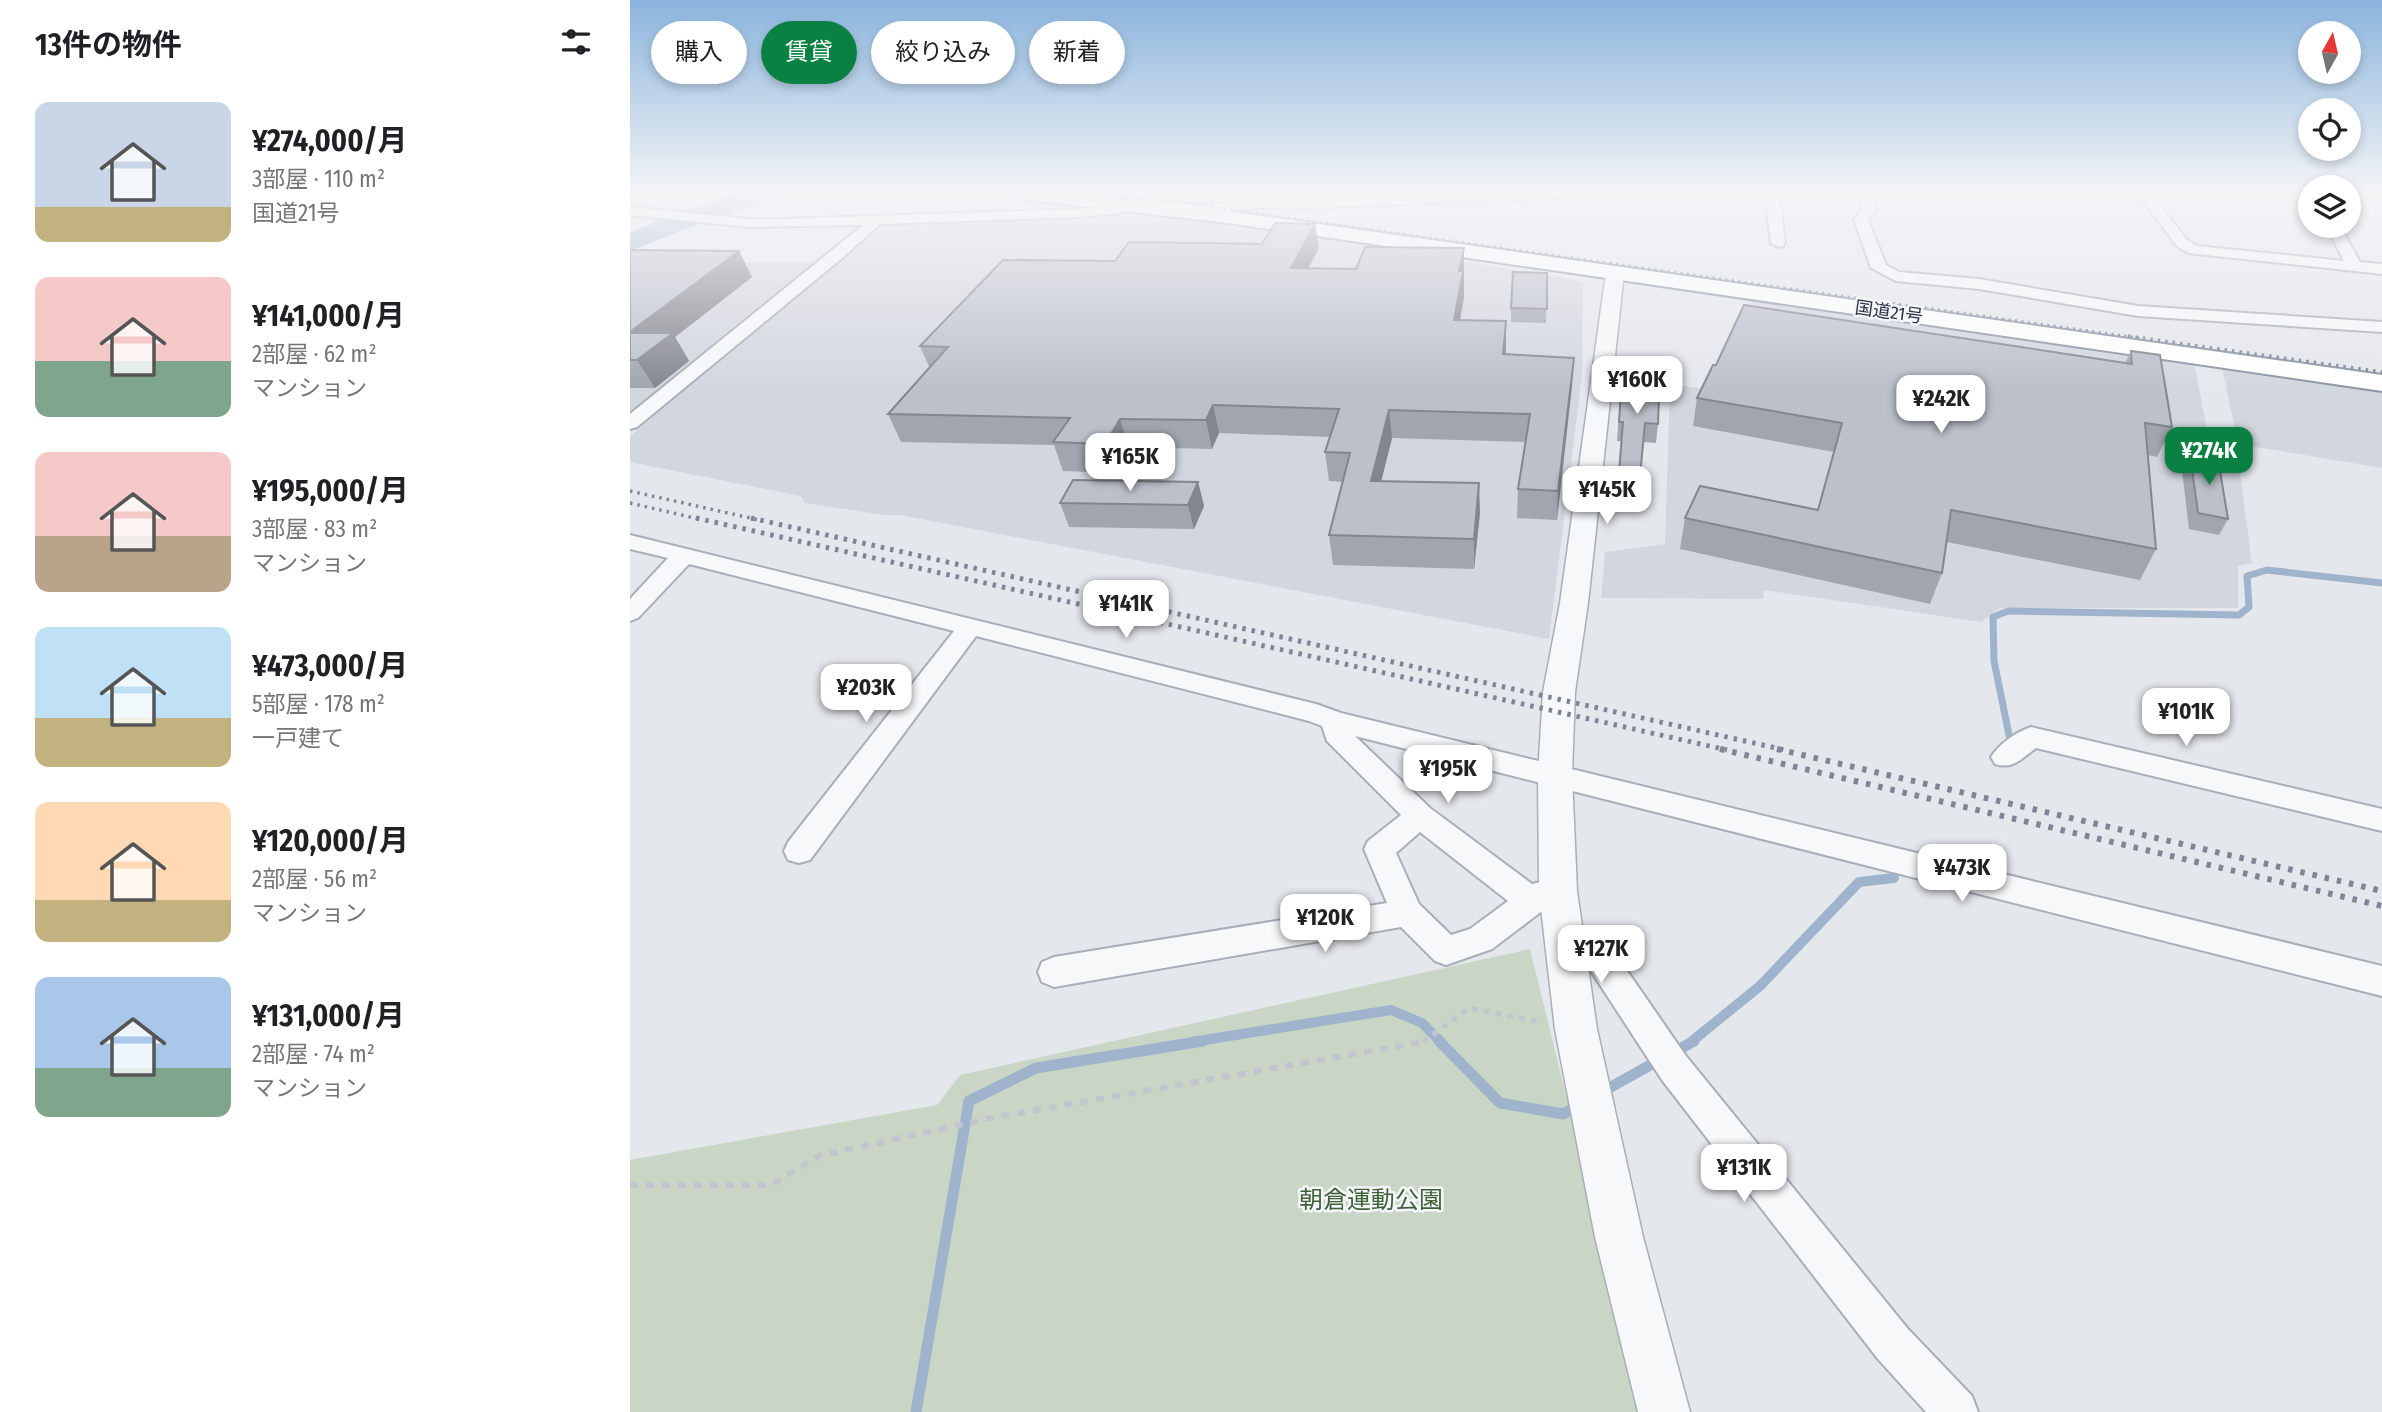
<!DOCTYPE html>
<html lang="ja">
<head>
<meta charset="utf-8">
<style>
  :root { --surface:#fff; --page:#f2f2f2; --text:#202124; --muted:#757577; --accent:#0b8043 }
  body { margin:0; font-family:"Fira Sans Condensed","Noto Sans JP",sans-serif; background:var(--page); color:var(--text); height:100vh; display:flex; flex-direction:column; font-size:26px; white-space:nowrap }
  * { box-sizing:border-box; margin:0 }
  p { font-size:23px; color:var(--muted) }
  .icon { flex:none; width:38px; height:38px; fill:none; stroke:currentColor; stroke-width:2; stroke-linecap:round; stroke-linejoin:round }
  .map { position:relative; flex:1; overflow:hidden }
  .details { display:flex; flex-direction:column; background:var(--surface); width:630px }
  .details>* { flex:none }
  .banner { position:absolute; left:21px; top:21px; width:665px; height:63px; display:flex; gap:14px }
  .needle { width:46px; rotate:8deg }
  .fabs { position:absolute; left:1668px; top:21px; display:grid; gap:14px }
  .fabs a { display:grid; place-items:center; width:63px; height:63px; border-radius:50%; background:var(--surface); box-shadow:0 4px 10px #0003; font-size:35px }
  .price { position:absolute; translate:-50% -60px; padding:0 16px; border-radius:14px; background:#fff; color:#222; font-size:23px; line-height:46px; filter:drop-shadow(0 2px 4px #0008) }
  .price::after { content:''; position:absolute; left:50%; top:42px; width:21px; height:16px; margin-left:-10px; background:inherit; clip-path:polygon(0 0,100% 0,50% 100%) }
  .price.on { background:var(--accent); color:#fff }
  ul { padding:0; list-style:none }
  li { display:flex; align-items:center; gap:21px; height:175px; padding:0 35px }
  li span { display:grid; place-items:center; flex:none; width:196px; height:140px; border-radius:14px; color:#555 }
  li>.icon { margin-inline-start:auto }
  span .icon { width:84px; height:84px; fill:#fffc; stroke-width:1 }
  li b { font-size:30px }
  h2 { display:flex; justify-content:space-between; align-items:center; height:84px; padding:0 35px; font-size:30px }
  .chip { padding:0 24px; border-radius:32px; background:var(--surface); box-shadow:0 4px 10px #0003; font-size:24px; line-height:63px }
  .chip.on { background:var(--accent); color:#fff }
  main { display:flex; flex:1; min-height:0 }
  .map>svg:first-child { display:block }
  .built { fill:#d2d6de }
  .green { fill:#c9d6c5 }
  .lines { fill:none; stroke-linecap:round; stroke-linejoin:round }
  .stream-far2 { stroke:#9fb4cc; stroke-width:7 }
  .stream-far1 { stroke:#9fb4cc; stroke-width:10 }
  .stream { stroke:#9fb4cc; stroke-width:11 }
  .river { fill:#9fb4cc; fill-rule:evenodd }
  .minor-casing { stroke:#a9aeb7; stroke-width:4 }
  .tertiary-casing { stroke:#a9aeb7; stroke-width:3 }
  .trunk-casing { stroke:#8b94a3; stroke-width:4 }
  .path-far1 { stroke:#c2c5cb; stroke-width:5; stroke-dasharray:6 6; stroke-linecap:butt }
  .path { stroke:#c2c5cb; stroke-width:6; stroke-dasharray:8 8; stroke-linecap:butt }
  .minor { fill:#f7f8fa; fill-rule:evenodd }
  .tertiary { fill:#f7f8fa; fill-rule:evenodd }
  .trunk { fill:#fff; fill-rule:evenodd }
  .rail-far3 { stroke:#7d8696; stroke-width:2.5; stroke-dasharray:2 4.5; stroke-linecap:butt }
  .rail-far2 { stroke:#7d8696; stroke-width:3.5; stroke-dasharray:2.5 5; stroke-linecap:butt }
  .rail-far1 { stroke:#7d8696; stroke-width:5; stroke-dasharray:3.5 6; stroke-linecap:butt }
  .rail { stroke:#7d8696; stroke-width:6; stroke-dasharray:4.5 8; stroke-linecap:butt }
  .wall { fill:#a1a5ae }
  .shaded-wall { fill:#83868d }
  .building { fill:#bbc0ca; stroke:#83868d; stroke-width:2 }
  .labels { text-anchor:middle; stroke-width:5; stroke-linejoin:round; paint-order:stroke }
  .far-street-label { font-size:18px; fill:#2b3445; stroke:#f4f6f9 }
  .near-park-label { font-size:24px; fill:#3f6138; stroke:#f4f6f9 }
</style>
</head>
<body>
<main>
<section class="details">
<h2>13件の物件<svg class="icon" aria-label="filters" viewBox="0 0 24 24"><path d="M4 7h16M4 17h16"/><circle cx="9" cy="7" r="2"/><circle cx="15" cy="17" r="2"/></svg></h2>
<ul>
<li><span style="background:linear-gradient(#c9d6e8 75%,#c2b280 0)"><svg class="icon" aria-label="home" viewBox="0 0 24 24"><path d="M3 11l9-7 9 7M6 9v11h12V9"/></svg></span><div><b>¥274,000/月</b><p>3部屋 · 110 m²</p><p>国道21号</p></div></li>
<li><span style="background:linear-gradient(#f6c9c9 60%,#7fa58c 0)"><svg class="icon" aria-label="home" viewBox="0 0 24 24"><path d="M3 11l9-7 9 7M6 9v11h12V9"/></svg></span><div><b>¥141,000/月</b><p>2部屋 · 62 m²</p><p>マンション</p></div></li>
<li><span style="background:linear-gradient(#f6c9c9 60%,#b9a48a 0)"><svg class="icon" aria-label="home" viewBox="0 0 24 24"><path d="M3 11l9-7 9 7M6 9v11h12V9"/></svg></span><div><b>¥195,000/月</b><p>3部屋 · 83 m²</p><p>マンション</p></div></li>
<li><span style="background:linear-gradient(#bfe0f5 65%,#c2b280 0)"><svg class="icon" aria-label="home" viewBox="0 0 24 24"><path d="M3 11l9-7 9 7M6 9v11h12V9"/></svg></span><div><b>¥473,000/月</b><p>5部屋 · 178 m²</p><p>一戸建て</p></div></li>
<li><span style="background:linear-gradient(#ffd9b3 70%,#c2b280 0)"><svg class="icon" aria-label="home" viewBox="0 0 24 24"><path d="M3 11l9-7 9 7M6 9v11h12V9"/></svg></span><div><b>¥120,000/月</b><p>2部屋 · 56 m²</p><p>マンション</p></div></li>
<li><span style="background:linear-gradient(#a9c7e8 65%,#7fa58c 0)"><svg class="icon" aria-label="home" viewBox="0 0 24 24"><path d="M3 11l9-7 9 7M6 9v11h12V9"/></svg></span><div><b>¥131,000/月</b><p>2部屋 · 74 m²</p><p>マンション</p></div></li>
</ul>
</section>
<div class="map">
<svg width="1752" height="1412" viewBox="0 0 1752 1412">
  <rect width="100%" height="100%" fill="#e4e7ec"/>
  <!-- built -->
  <g class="built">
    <path d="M521,215L596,223L941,279L953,284L952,374L919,639L270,515H255L174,503L171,496L0,462V436L219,252L247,225Z"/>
    <path d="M189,262L0,414V263Z"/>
    <path d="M1123,299L1564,362L1584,468L1610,473L1622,563L1608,566V608H1369L1351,622L1134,590L1133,599L971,598L975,552L1035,544L1040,384L1082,390Z"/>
    <path d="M1592,366L1752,390V468L1608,444Z"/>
  </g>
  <!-- green -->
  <path class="green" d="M900,949L1014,1412H0V1160L307,1105L330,1075Z"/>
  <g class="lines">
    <!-- stream-far2 -->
    <path class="stream-far2" d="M1379,735L1364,661L1363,617L1378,611L1609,615L1619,607L1617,576L1637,570L1752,583"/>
    <!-- stream-far1 -->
    <g class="stream-far1">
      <path d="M562,1042L761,1010L792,1023L811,1042"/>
      <path d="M1061,1042L1130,986L1229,882L1264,878"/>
    </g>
    <!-- stream -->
    <g class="stream">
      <path d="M809,1041L870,1103L933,1114L949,1105"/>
      <path d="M1043,1053L1064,1041"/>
      <path d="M972,1092L1031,1059"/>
      <path d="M286,1412L339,1101L406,1068L573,1041"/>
    </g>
    <!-- river -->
    <path class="river" d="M111,193H149L146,198L50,231L0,251V233L32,219Z"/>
    <!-- minor casing -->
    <g class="minor-casing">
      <g id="minor">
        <path d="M671,193H685L680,206H670L668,203Z"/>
        <path d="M1135,193H1149L1155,243L1153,246L1148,247L1141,243Z"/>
        <path d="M1227,193H1241L1247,210L1238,220L1256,265L1269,272L1349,279L1508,306L1752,322V332L1508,316L1349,289L1266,281L1241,268L1224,219L1233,209Z"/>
        <path d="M1507,193H1520L1557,240L1567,246L1714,261L1696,226H1710L1730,262L1752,264V274L1558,253L1547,246Z"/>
        <path d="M514,199L570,205L639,199L646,203L639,207L570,213L514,207L485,214L449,217L250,224L211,259L7,427L0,429V414L233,225L119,227L0,215V207L119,219H156L449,209L485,206Z"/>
        <path d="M0,535L686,704L711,713L1752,966V996L725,736L800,808L902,884L928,878L939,882L943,891L939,900L920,905L862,949L816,965L805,961L771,927L424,987L412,982L408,972L412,962L424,957L757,903L734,849L738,841L771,815L697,741L692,726L679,721L346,636L180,860L169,863L158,860L154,851L158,842L324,631L59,564L8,618L0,621V599L38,558L0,549ZM790,832L878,901L840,929L821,935L789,904L766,853Z"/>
        <path d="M1401,727L1752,809V831L1406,748C1392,758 1383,770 1365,764L1361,757C1369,744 1386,732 1401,727Z"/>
        <path d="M935,935L980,946L1056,1056L1278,1329L1342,1396L1348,1412H1296L1248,1359L1032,1080L959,968L924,959L919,949L924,939Z"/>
      </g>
    </g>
    <!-- tertiary casing -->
    <g class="tertiary-casing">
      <g id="tertiary">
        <path d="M560,193H609L652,199L797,193H941L933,198L652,209L568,198Z"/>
        <path d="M985,267L994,273L958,603L945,692L942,775L947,891L967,1029L1013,1237L1060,1412H1008L965,1237L925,1029L909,891L908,775L913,692L930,603L976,273Z"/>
      </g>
    </g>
    <!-- trunk casing -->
    <g class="trunk-casing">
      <path id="trunk" d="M381,193H446L598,211L1752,375V391L598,223L391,199Z"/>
    </g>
    <!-- path-far1 -->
    <path class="path-far1" d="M793,1042L839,1008L911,1022"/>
    <!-- path -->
    <path class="path" d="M0,1185H141L189,1156L361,1118L798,1041"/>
    <!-- minor -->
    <use href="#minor" class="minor"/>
    <!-- tertiary -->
    <use href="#tertiary" class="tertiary"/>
    <!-- trunk -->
    <use href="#trunk" class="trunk"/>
    <!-- rail-far3 -->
    <path class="rail-far3" d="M484,193L1510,338"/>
    <!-- rail-far2 -->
    <g class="rail-far2">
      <path d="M1498,336L1752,372"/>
      <path d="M0,491L129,520"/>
      <path d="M0,503L73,520"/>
    </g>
    <!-- rail-far1 -->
    <g class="rail-far1">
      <path d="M66,518L1097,750"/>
      <path d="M121,518L1155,750"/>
    </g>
    <!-- rail -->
    <g class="rail">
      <path d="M1090,749L1752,906"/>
      <path d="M1147,749L1752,891"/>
    </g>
  </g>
  <!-- wall -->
  <g class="wall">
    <path d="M689,248L678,268L834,273L833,279L834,297L830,320L876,348L875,355L942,385L927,520L887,518L888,489L896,442L762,438L751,481L850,513L844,569L703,565L699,535L713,482L699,481L695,452L700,437L589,433L582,449L499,447L484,473L433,471L424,445L271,442L258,414L299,367L290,346L485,261Z"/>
    <path d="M0,250L122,277L45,337L59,361L25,388H0Z"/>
    <path d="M917,273L916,323L881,322V308Z"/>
    <path d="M1501,351L1542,427L1527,457L1518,455L1526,549L1510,580L1317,542L1312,573L1300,604L1050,549L1055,518L1188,510L1204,452L1063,426L1067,398L1086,365L1495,363Z"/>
    <path d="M993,362L1028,424L1026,443L1013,442L1007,506L986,505L991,441H987Z"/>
    <path d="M1560,454L1598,519L1589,535L1559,529L1552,470Z"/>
    <path d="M568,482L574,506L564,529L439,527L430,503Z"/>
  </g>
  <!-- shaded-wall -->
  <g class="shaded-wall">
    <path d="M685,224L689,248L665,293L661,268Z"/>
    <path d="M834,248V297L825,347L824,320L829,271Z"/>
    <path d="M109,251L122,277L45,337L59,361L25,388L7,360L0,332Z"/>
    <path d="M876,321V348L873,382V354Z"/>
    <path d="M944,358L942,385L927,520L928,491Z"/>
    <path d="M583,405L589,433L582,449L576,420Z"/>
    <path d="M759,410L762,438L744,510L741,481Z"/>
    <path d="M490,419L499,447L484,473L475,444Z"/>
    <path d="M568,482L574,506L564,529L558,505Z"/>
    <path d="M849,483L850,513L844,569V539Z"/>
  </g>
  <!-- building -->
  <g class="building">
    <path d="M645,223L685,224L661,268L726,269L735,247L834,248L829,271H833L824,320L876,321L873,354L944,358L928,491L888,489L900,414L759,410L741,481L849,483L844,539L699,535L720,453L695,452L709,409L583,405L576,420L490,419L475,444L423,442L440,418L258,414L318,347L290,346L373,260L485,261L499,242L632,244Z"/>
    <path d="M0,250L109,251L0,332Z"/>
    <path d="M883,272L917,273V309L881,308Z"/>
    <path d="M1114,305L1502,364L1501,351L1530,355L1542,427L1515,423L1526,549L1321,510L1312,573L1055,518L1070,486L1188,510L1212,423L1067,398L1083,365H1086Z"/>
    <path d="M0,333H43L7,360H0Z"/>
    <path d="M993,362L1030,364L1028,424L1015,423L1009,487L988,485L993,422H989Z"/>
    <path d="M1560,454L1588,459L1598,519L1568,513Z"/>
    <path d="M443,480L568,482L558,505L430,503Z"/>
  </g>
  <!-- sky -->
  <linearGradient id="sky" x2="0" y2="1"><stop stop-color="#8bb4dd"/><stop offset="0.49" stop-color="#f3f4f6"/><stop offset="1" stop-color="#f3f4f6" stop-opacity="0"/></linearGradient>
  <rect width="1752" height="391" fill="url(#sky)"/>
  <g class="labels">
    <!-- far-street labels -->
    <g class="far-street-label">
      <text transform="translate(1259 312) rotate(8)" y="6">国道21号</text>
    </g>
    <!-- near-park labels -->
    <g class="near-park-label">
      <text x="741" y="1208">朝倉運動公園</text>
    </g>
  </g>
</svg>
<div class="fabs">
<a><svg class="needle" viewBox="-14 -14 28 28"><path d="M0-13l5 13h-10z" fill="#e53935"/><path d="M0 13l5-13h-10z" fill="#757577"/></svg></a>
<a><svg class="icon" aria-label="locate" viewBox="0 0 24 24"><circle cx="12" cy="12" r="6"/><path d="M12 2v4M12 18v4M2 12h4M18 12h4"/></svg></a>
<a><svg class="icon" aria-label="layers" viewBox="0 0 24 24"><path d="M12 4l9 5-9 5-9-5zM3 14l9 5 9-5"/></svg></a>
</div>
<b class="price" style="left:1007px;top:416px">¥160K</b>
<b class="price" style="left:1311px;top:435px">¥242K</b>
<b class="price on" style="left:1579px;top:487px">¥274K</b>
<b class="price" style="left:500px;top:493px">¥165K</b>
<b class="price" style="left:977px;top:526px">¥145K</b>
<b class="price" style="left:496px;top:640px">¥141K</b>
<b class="price" style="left:236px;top:724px">¥203K</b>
<b class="price" style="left:1556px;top:748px">¥101K</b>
<b class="price" style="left:818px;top:805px">¥195K</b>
<b class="price" style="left:1332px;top:904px">¥473K</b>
<b class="price" style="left:695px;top:954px">¥120K</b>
<b class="price" style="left:971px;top:985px">¥127K</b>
<b class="price" style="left:1114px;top:1204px">¥131K</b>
<div class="banner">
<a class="chip">購入</a>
<a class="chip on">賃貸</a>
<a class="chip">絞り込み</a>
<a class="chip">新着</a>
</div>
</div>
</main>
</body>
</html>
